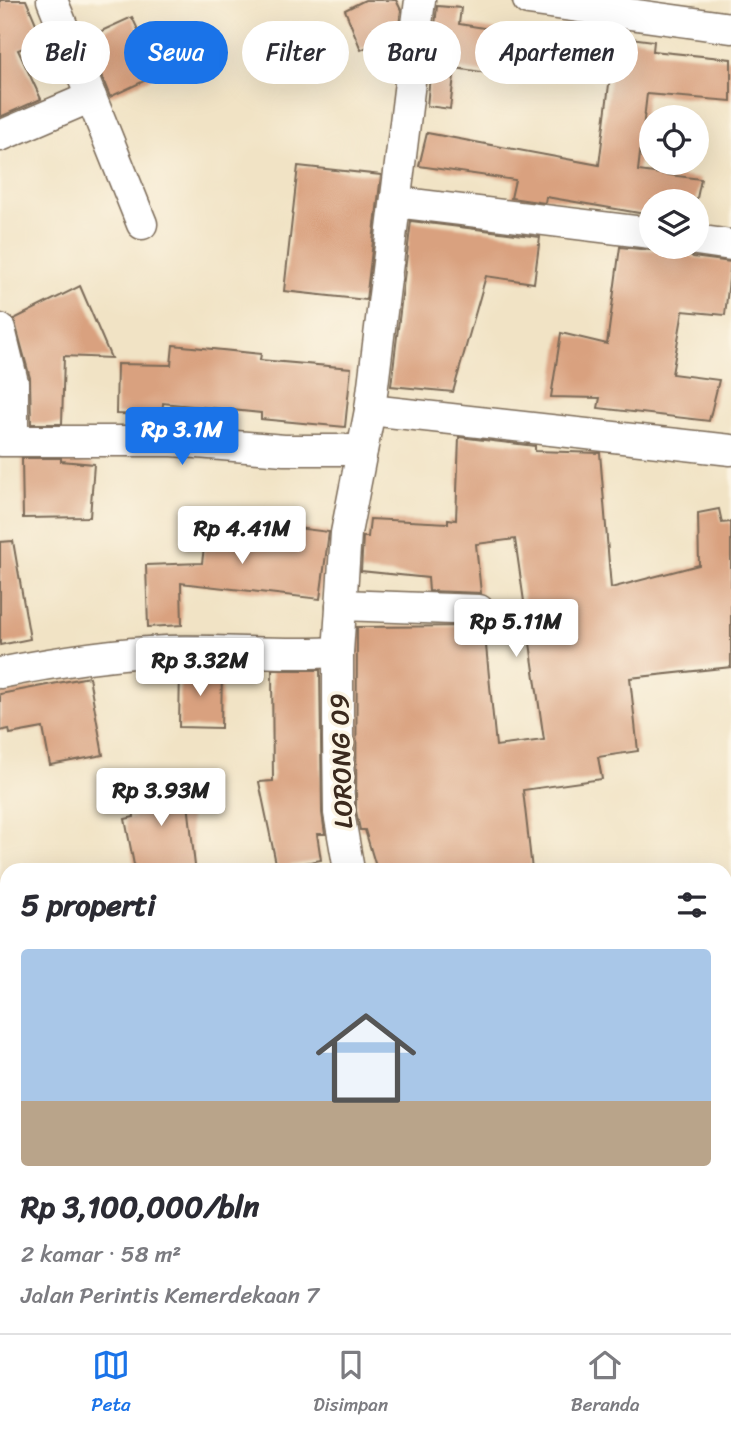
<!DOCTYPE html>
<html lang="id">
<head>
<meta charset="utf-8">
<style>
  :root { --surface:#fff; --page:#f7f7f7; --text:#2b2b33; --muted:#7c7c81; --line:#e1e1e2; --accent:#1a73e8 }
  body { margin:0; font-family:Sriracha,sans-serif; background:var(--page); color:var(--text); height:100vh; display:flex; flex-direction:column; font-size:26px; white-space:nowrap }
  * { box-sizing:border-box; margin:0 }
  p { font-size:23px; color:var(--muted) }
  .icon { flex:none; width:38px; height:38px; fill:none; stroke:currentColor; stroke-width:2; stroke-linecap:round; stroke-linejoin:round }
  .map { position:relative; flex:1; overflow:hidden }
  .side { position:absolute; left:0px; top:863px; width:732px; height:471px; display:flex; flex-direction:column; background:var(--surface); border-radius:21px 21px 0 0; box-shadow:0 7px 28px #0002 }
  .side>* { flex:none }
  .guide { position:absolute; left:21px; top:21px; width:690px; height:63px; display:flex; gap:14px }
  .controls { position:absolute; left:639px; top:105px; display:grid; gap:14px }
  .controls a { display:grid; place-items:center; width:70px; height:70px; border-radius:50%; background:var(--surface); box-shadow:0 7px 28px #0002; font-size:35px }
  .price { position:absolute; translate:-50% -60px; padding:0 16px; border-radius:7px; background:#fff; color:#222; font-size:23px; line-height:46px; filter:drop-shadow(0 2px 4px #0008) }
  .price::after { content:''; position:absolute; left:50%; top:42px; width:21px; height:16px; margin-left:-10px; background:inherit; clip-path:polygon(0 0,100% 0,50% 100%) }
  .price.on { background:var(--accent); color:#fff }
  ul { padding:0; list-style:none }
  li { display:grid; align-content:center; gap:14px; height:371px; padding:0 21px }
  li span { display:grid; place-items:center; height:217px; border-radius:7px; color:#555 }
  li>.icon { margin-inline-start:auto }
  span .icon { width:126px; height:126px; fill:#fffc; stroke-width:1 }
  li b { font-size:30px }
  h2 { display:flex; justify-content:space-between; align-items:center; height:84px; padding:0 21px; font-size:30px }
  .chip { padding:0 24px; border-radius:32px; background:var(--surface); box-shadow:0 7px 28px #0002; font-size:24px; line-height:63px }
  .chip.on { background:var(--accent); color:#fff }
  .tab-bar { display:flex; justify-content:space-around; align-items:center; height:98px; border-top:2px solid var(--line); background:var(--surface); font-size:19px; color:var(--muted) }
  .tab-bar a { display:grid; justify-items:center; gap:4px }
  .tab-bar .on { color:var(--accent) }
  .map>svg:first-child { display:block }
  .built { fill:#f7d0cc }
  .forest { fill:#80b36f; stroke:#5e6e46; stroke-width:2 }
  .building { fill:#d9a17f }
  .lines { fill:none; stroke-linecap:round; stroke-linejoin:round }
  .lane-casing { stroke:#7b6b58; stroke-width:18 }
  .street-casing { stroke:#7b6b58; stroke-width:33 }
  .lane { stroke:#fff; stroke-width:14 }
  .street { stroke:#fff; stroke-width:30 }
  .labels { text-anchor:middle; stroke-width:7; stroke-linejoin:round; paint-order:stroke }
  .street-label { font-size:26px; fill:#3b2a1e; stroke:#fcf5e5 }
</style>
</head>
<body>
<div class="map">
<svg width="731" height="1333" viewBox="0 0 731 1333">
  <rect width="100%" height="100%" fill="#fcf5e5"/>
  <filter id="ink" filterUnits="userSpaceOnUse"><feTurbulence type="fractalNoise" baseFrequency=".0143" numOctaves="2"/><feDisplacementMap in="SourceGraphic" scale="14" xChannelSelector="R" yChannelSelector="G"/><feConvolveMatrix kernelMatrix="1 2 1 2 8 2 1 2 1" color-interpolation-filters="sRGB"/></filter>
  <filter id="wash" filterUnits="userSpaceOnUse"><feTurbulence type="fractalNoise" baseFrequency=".00686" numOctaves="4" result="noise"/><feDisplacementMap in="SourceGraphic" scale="28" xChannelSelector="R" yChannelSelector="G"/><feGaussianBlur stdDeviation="1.57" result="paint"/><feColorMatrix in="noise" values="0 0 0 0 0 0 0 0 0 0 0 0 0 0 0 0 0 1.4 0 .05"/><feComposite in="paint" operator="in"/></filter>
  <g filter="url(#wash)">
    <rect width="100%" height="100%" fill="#f1e3c5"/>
    <!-- built -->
    <path class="built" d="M0,1172L7,1176V1326H724L725,1264L731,1261V1333H0Z"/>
    <!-- forest -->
    <g class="forest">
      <path d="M731,1267V1333H598L612,1326H724L725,1270Z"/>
      <path d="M552,1326L584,1333H35L33,1327Z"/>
    </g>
    <g id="blocks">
      <!-- building -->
      <g class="building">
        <path d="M0,0H26L43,40L18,50L41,99L0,117Z"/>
        <path d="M365,0H396L401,10L398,33L361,50L345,10Z"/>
        <path d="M437,6L461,8L459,24L527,35L520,78L455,68L450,109L427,106Z"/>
        <path d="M132,17L159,74L110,97L86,38Z"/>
        <path d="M615,36L654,41L653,51L731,59V101L647,94L638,171L701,179L696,203L651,201V215L546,197L545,203L511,198L515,180L419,166L427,133L599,165Z"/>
        <path d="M298,166L381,175L366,300L284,291Z"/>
        <path d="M411,221L540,237L534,283L486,276L453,392L391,386Z"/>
        <path d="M620,247L650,250L680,247L693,257L731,262L725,315L683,311L672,374L719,380L709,421L598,408L600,398L551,397L561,333L607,344Z"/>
        <path d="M80,286L111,358L64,356L62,424H31L30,378L14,319Z"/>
        <path d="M173,345L261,354L260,360L351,368L345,427L261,419V413L163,403L162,415L116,414L117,364L171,365Z"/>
        <path d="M459,437L535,446V451L600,453L611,588L699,565L698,513L719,509L722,523L731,522V667L630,678L638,751L598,757L602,779L523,790L532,870H377L365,830H360L356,811L357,627L484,626L496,746L544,740L515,539L476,544L481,593L429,591L428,578L361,571L363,537H368L370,519L448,523V519L456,520Z"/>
        <path d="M22,458H61V461L94,464L90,517L23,518Z"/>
        <path d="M208,517L329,532L320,599L181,583L182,625L148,627L146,565L202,563Z"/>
        <path d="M13,541L30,639L0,645V542Z"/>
        <path d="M180,668L222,669L221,728L179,727Z"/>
        <path d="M272,670H320L322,813L325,834H317L321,860L277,868L259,782L273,781Z"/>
        <path d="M89,677L103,755L50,765L43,728L10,734L9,729L0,731V694Z"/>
        <path d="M186,785L195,866L135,870L125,819L134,817L132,788Z"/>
      </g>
    </g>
  </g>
  <g filter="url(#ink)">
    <use href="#blocks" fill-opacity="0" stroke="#7b6b58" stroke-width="2"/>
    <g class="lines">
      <!-- lane casing -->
      <g class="lane-casing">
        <path id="lane" d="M78,1326L79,1333"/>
      </g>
      <!-- street casing -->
      <g class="street-casing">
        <g id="street">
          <path d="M52,0L142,224"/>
          <path d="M528,0L731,28"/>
          <path d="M0,136L91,97"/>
          <path d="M396,202L651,233"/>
          <path d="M696,240L731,245"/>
          <path d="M0,329L13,382V439"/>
          <path d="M370,410L731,450"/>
          <path d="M0,441H173L284,450H362"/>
          <path d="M341,605L479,610"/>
          <path d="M0,673C55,662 110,653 166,651C224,649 281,656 338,652"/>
          <path d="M349,870L339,813L338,738V652L346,533L370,410L420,0"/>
          <path d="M0,1143L7,1147"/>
          <path d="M724,1251L731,1249"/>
          <path d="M570,1333L573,1326"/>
        </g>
      </g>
      <!-- lane -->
      <use href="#lane" class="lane"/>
      <!-- street -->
      <use href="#street" class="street"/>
    </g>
  </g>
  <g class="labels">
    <!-- street labels -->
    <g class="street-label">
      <text transform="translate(341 761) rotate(-92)" y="9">LORONG 09</text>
    </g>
  </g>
</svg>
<div class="controls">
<a><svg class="icon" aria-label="locate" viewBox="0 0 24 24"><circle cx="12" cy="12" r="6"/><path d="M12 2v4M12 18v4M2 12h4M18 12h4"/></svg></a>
<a><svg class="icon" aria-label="layers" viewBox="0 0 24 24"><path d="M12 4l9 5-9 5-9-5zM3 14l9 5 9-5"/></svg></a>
</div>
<b class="price on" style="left:182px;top:467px">Rp 3.1M</b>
<b class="price" style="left:242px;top:566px">Rp 4.41M</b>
<b class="price" style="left:516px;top:659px">Rp 5.11M</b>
<b class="price" style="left:200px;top:698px">Rp 3.32M</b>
<b class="price" style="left:161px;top:828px">Rp 3.93M</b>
<div class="guide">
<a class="chip">Beli</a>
<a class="chip on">Sewa</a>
<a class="chip">Filter</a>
<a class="chip">Baru</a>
<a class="chip">Apartemen</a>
</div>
<section class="side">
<h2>5 properti<svg class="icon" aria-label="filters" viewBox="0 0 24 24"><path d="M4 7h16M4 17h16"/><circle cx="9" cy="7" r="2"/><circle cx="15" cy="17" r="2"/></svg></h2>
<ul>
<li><span style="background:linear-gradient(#a9c7e8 70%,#b9a48a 0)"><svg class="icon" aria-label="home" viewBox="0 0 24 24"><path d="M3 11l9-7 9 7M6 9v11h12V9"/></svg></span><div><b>Rp 3,100,000/bln</b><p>2 kamar · 58 m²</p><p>Jalan Perintis Kemerdekaan 7</p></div></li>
</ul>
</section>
</div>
<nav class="tab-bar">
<a class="on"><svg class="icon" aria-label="map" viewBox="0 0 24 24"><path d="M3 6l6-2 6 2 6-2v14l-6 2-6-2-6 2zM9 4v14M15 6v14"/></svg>Peta</a>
<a><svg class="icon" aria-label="saved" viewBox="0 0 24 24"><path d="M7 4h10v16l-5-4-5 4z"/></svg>Disimpan</a>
<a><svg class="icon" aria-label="home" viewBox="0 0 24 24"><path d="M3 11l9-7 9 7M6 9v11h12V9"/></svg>Beranda</a>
</nav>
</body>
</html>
